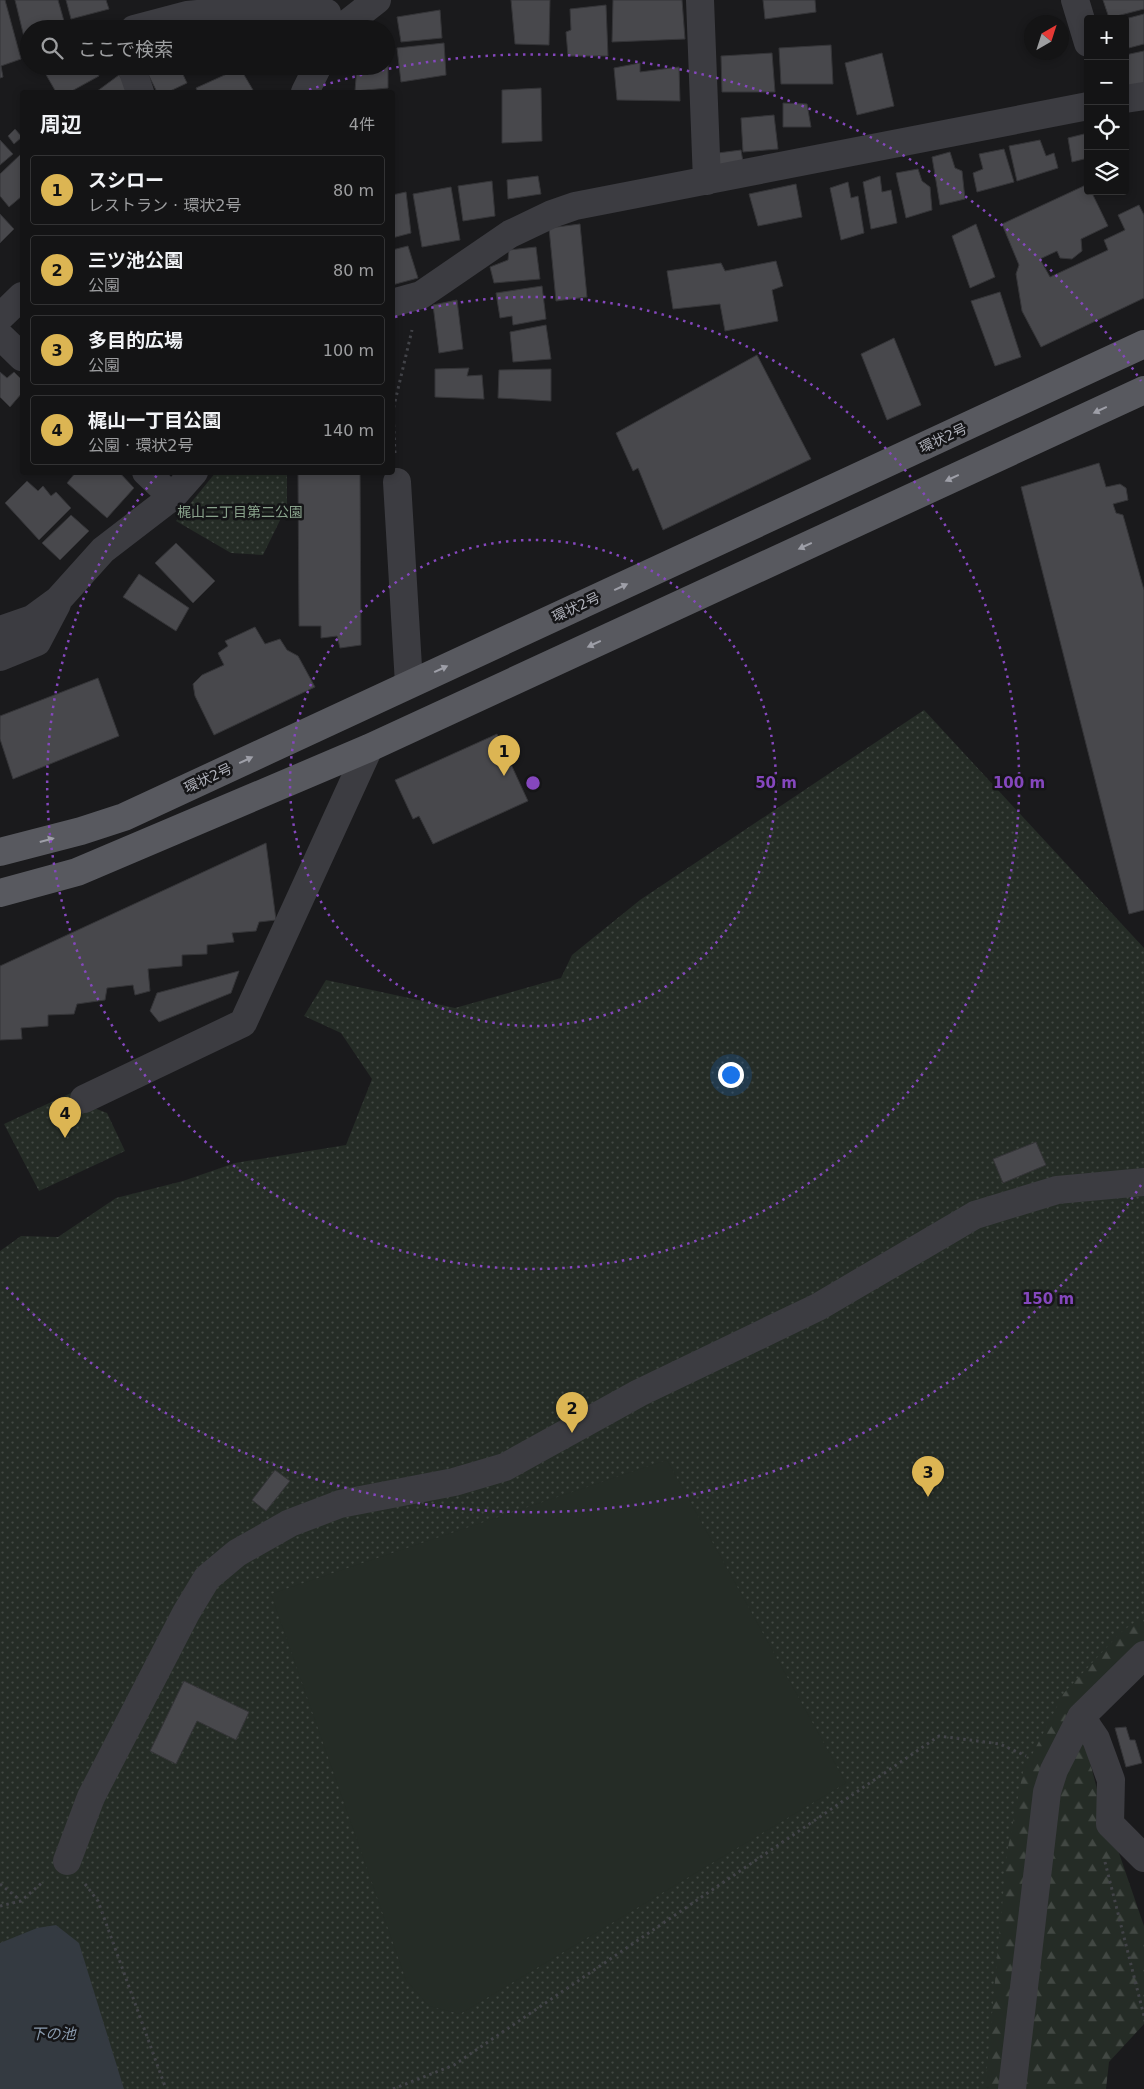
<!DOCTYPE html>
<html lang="ja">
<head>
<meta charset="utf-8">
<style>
  :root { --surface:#141415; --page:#1d1d1e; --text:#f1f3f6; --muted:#9d9ea0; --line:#333334; --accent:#dcb553 }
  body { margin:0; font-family:"DejaVu Sans","Noto Sans JP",sans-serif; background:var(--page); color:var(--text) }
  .controls { position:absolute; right:15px; top:15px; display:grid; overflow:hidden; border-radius:5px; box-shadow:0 2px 8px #0003 }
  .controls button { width:45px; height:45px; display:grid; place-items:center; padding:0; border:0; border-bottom:1px solid var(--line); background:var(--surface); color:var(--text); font:25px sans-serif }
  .compass { position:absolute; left:1024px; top:15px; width:45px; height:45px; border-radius:50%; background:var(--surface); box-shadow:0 2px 8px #0003; rotate:39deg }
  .you { position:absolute; left:730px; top:1074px; width:18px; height:18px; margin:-12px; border:4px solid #fff; border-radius:50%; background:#1a73e8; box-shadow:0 0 0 8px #1a73e833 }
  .badge { display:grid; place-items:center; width:32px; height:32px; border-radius:50%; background:var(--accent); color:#111; font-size:16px; font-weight:700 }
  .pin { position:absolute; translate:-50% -41px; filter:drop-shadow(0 1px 2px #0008) }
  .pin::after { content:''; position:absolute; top:26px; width:18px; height:15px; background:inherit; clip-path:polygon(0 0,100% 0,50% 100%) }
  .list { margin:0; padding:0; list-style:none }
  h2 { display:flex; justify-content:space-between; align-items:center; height:65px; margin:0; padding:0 20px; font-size:21px }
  h2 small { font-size:16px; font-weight:400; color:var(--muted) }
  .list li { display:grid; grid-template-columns:32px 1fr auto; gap:15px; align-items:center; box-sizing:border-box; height:70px; margin:0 10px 10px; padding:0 10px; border:1px solid var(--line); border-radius:5px }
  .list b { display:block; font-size:19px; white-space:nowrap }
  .list p { margin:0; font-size:16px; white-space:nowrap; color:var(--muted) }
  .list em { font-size:16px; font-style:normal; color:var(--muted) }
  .icon { flex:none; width:28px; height:28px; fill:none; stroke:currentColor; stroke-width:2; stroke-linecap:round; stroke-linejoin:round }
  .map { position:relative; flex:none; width:1144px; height:2089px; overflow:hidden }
  .search { position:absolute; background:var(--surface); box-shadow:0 2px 8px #0003; left:20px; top:20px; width:375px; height:55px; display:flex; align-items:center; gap:12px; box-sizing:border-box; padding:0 18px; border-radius:28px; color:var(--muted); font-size:19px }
  .panel { position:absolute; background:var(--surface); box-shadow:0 2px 8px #0003; left:20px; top:90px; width:375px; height:385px; border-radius:5px }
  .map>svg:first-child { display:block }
</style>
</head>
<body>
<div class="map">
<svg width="1144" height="2089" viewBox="0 0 1144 2089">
  <defs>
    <pattern id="forest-firs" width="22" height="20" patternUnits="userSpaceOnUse" patternTransform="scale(1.25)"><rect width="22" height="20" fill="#252c26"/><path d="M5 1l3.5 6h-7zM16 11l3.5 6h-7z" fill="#424843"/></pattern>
    <pattern id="park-dots" width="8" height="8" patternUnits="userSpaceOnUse" patternTransform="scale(1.25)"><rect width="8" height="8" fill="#252c26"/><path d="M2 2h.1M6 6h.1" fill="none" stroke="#424843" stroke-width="1.8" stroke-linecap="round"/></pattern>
  </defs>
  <rect width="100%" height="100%" fill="#1a1a1c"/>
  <!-- forest -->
  <path fill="url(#forest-firs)" d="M 1144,1560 L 1144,1641 L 1076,1708 L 1097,1789 L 1144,1926 L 1144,2024 L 1109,2062 L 1106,2089 L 560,2089 Z"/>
  <!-- park -->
  <path fill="url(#park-dots)" d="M 216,472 L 287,473 L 287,506 L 263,555 L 231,553 L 176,521 Z
    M 924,710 L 1144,948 L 1144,1615 L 1120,1633 L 1064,1693 L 1023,1772 L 1007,1853 L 985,2089 L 0,2089 L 0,1251 L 21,1236 L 58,1237 L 116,1198 L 183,1181 L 235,1163 L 346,1145 L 372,1079 L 341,1033 L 304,1016 L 326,980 L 455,1008 L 561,978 L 572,955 L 640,900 Z
    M 73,1092 L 94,1108 L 107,1113 L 125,1151 L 39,1191 L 4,1124 Z"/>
  <!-- pitch -->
  <path fill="#252c26" d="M 667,1460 L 846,1783 L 460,2014 L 429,2006 L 406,1980 L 271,1594 Z"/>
  <!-- water -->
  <path fill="#343a41" d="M 56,1925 L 79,1943 L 124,2089 L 0,2089 L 0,1943 L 37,1928 Z"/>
  <!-- building -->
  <path fill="#48484c" stroke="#353538" d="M 0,0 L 5,0 L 21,59 L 1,66 L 3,77 L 0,78 Z
    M 15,0 L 58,0 L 66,28 L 29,29 L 29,40 L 25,41 Z
    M 66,0 L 106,0 L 109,9 L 71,19 Z
    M 511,0 L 550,0 L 549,45 L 515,44 Z
    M 613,0 L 682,0 L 685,39 L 612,42 Z
    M 763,0 L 815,0 L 816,12 L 765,19 Z
    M 1103,0 L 1144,0 L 1144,9 L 1109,18 Z
    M 606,5 L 608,56 L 568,56 L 566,32 L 571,30 L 570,9 Z
    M 440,10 L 442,38 L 401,42 L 397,17 Z
    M 1144,14 L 1144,44 L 1125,49 L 1125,19 Z
    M 250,22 L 304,23 L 303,29 L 249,29 Z
    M 444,43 L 446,75 L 401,82 L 397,48 Z
    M 831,45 L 833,84 L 781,84 L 779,48 Z
    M 386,48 L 388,48 L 388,88 L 355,91 L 357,66 L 386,66 Z
    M 1144,51 L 1144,83 L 1125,87 L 1125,55 Z
    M 772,53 L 775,92 L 722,92 L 721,56 Z
    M 882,53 L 894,106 L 857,115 L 845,63 Z
    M 640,63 L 640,72 L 679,67 L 680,101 L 617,100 L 614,68 Z
    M 41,66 L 93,66 L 99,76 L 70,92 L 56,92 Z
    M 144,66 L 179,66 L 187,83 L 168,92 L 157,92 Z
    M 240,68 L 253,90 L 248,92 L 198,92 L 196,88 Z
    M 119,75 L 132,92 L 96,92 Z
    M 541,88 L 542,141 L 502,143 L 502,90 Z
    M 783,103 L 807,104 L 811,127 L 783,127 Z
    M 774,115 L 778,149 L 743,152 L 741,118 Z
    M 15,129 L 22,137 L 14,144 L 8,136 Z
    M 1088,133 L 1088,158 L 1072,162 L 1068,138 Z
    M 0,140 L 13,154 L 0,165 Z
    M 1040,140 L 1046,156 L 1054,153 L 1058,168 L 1017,181 L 1009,146 Z
    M 1004,149 L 1014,182 L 977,192 L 973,173 L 983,169 L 979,154 Z
    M 741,150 L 743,162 L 720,168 L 718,153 Z
    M 950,152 L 955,168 L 962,171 L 965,199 L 940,205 L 932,157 Z
    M 22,153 L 22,196 L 9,207 L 0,196 L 0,174 Z
    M 918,169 L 922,181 L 930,187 L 932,210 L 906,218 L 896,173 Z
    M 538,176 L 541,194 L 508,199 L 507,180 Z
    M 880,176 L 882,192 L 891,190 L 897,223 L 871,229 L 863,182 Z
    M 492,181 L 495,216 L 463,221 L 458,186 Z
    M 848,182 L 851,198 L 858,196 L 864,233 L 841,240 L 830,188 Z
    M 796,184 L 802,217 L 758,226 L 749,194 Z
    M 1088,184 L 1088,191 L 1091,191 L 1108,226 L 1081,239 L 1082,251 L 1072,259 L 1060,258 L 1057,251 L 1040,259 L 1050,277 L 1108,250 L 1104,240 L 1125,230 L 1118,215 L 1139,205 L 1144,215 L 1144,298 L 1041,347 L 1022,311 L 1016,274 L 1019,265 L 1002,224 Z
    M 451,187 L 460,240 L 422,247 L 413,194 Z
    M 406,192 L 411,233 L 392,238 L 392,195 Z
    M 0,214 L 14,229 L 0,243 Z
    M 580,224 L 587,297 L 556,301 L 549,228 Z
    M 976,224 L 995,277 L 970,288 L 952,236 Z
    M 408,246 L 418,278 L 392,285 L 392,250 Z
    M 536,247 L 540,279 L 494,283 L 490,267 L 508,260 L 509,250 Z
    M 776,261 L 783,286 L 772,290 L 778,321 L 725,331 L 720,304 L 673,309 L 667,271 L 721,263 L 725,271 Z
    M 542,286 L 546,319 L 513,325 L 512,316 L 500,318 L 496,293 Z
    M 1000,292 L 1021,357 L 995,366 L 971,301 Z
    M 457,300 L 463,349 L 439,353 L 433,305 Z
    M 546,325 L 551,359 L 513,362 L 510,332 Z
    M 894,338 L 921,405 L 887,420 L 861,354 Z
    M 757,355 L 811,459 L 663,530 L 638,468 L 633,471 L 616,433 Z
    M 469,368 L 467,376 L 482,375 L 484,399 L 435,397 L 435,369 Z
    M 551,369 L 551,401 L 498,398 L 499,370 Z
    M 0,372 L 7,378 L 14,372 L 22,380 L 22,393 L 10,407 L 0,397 Z
    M 1099,463 L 1106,487 L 1120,484 L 1126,488 L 1128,500 L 1113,504 L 1116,513 L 1123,515 L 1144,590 L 1144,910 L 1129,914 L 1021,487 Z
    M 76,472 L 119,472 L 134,488 L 107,518 L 67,483 Z
    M 298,472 L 360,472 L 361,645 L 340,648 L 337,636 L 321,638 L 321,626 L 299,626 Z
    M 27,481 L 38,491 L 43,486 L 51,496 L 56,492 L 71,508 L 39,540 L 5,503 Z
    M 71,515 L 89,531 L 60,560 L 42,543 Z
    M 176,543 L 215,581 L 193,603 L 155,563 Z
    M 139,574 L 189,608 L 176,631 L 123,597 Z
    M 255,627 L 265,644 L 280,639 L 287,650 L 298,656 L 315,687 L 214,735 L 195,696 L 193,684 L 202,675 L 224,665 L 218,653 L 228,646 L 225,641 Z
    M 98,678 L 119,736 L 13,779 L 0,739 L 0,716 Z
    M 497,734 L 528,801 L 433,844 L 419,816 L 413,819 L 395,780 Z
    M 266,843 L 276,920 L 259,922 L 256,931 L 232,933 L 234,942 L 207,945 L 207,954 L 182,955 L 182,966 L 148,969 L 150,991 L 135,995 L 133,985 L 107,988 L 105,1000 L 77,1004 L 74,1014 L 48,1015 L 48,1026 L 21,1028 L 22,1039 L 0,1040 L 0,966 Z
    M 239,971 L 231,993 L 159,1022 L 150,1011 L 157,993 Z
    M 1036,1142 L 1046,1165 L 1003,1183 L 993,1159 Z
    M 275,1470 L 290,1481 L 266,1511 L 252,1500 Z
    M 184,1681 L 249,1712 L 236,1740 L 197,1721 L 176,1764 L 150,1751 Z
    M 1126,1727 L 1130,1740 L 1135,1740 L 1142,1763 L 1126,1767 L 1115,1728 Z"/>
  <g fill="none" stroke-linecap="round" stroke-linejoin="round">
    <!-- path -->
    <path stroke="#424348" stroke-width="3" stroke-dasharray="2.5 4" stroke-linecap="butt" d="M 395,453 L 393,410 L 412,330
      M 1105,1862 L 1144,2016
      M 0,1884 L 20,1900
      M 85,1884 L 98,1901 L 166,2089
      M 0,1906 L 21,1901 L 44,1881
      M 393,2089 L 454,2065 L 939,1736 L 1000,1744 L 1026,1756"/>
    <!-- minor -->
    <path stroke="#3c3c41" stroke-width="28" d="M 700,0 L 707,181
      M 1075,0 L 1088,43
      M 134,29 L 187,15 L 258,8 L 327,13
      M 340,29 L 377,0
      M 131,66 L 140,92
      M 305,92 L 318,66
      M 1125,99 L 1144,96
      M 392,303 L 421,295 L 510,234 L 552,214 L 575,206 L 1088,106
      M 0,317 L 22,296
      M 0,336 L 22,357
      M 146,472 L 172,497
      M 397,482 L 409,684
      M 0,630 L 32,619 L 58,600 L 103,550 L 172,497 L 194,472
      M 0,657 L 37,642 L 57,604
      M 84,1099 L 243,1023 L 369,748
      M 1081,1717 L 1096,1739 L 1111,1780 L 1110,1824 L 1144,1858
      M 67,1861 L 91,1797 L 186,1613 L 207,1578 L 237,1553 L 290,1523 L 340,1504 L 454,1482 L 505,1467 L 639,1393 L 818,1307 L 975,1215 L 1057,1190 L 1144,1182
      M 1012,2089 L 1047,1792 L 1054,1770 L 1081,1717 L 1144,1655"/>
    <!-- major -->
    <path stroke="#58595f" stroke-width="28" d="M 0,852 L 81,831 L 124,817 L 1144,344
      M 0,893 L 77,872 L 369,748 L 1144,390"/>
  </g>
  <!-- one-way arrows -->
  <defs><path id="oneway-solid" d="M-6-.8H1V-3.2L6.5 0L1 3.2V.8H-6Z" transform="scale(1.25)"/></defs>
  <g fill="#9e9fa8">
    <use href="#oneway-solid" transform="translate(1100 410) rotate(155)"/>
    <use href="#oneway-solid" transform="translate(952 478) rotate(155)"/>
    <use href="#oneway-solid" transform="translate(805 546) rotate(155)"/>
    <use href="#oneway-solid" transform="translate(621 587) rotate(-25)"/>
    <use href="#oneway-solid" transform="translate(594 644) rotate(155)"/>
    <use href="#oneway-solid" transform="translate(441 669) rotate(-25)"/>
    <use href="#oneway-solid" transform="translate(246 760) rotate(-25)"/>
    <use href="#oneway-solid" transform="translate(47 840) rotate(-15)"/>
  </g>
  <!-- distance rings -->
  <g fill="none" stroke="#8547be" stroke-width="2.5" stroke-dasharray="2.5 5">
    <circle cx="533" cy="783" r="243"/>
    <path d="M395 317A486 486 0 1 1 158 474"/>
    <path d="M1141 1185A729 729 0 0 1 4 1285M302 92A729 729 0 0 1 1141 381"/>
  </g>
  <g text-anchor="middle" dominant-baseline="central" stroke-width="5" stroke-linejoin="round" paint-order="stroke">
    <!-- street labels -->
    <g font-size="14" fill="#afb1ba" stroke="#151517">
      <text transform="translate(943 438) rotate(-25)">環状2号</text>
      <text transform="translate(576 607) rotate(-25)">環状2号</text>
      <text transform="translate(208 778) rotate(-25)">環状2号</text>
    </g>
    <!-- park labels -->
    <g font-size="14" fill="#88a28b" stroke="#151517">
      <text x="240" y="512">梶山二丁目第二公園</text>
    </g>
    <!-- water labels -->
    <g font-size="15" font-style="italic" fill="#8b9cb0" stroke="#151517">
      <text x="53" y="2034">下の池</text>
    </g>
  </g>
  <circle cx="533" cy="783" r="8" fill="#8547be" stroke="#151517" stroke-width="2.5"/>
  <g font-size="15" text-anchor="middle" font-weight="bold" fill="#8547be" stroke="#151517" stroke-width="5" stroke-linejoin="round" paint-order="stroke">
    <text x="776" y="788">50 m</text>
    <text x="1019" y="788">100 m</text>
    <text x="1048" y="1304">150 m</text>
  </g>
</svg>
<div class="controls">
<button>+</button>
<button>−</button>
<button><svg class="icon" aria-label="locate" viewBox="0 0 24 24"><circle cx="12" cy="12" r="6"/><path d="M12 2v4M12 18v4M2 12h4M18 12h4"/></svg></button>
<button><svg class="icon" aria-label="layers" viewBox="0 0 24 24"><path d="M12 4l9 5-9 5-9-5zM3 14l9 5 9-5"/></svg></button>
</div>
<svg class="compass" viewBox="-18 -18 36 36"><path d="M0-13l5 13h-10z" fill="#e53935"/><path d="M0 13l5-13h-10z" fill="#9d9ea0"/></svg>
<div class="you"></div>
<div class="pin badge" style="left:504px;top:776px">1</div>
<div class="pin badge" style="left:572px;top:1433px">2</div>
<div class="pin badge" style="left:928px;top:1497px">3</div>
<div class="pin badge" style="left:65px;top:1138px">4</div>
<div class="search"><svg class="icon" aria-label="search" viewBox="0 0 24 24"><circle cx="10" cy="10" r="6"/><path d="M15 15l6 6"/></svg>ここで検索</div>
<section class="panel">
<h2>周辺<small>4件</small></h2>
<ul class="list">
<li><span class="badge">1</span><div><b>スシロー</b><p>レストラン · 環状2号</p></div><em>80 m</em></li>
<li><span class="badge">2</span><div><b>三ツ池公園</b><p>公園</p></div><em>80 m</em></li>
<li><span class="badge">3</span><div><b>多目的広場</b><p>公園</p></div><em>100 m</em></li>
<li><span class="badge">4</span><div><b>梶山一丁目公園</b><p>公園 · 環状2号</p></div><em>140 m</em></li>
</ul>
</section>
</div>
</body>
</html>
